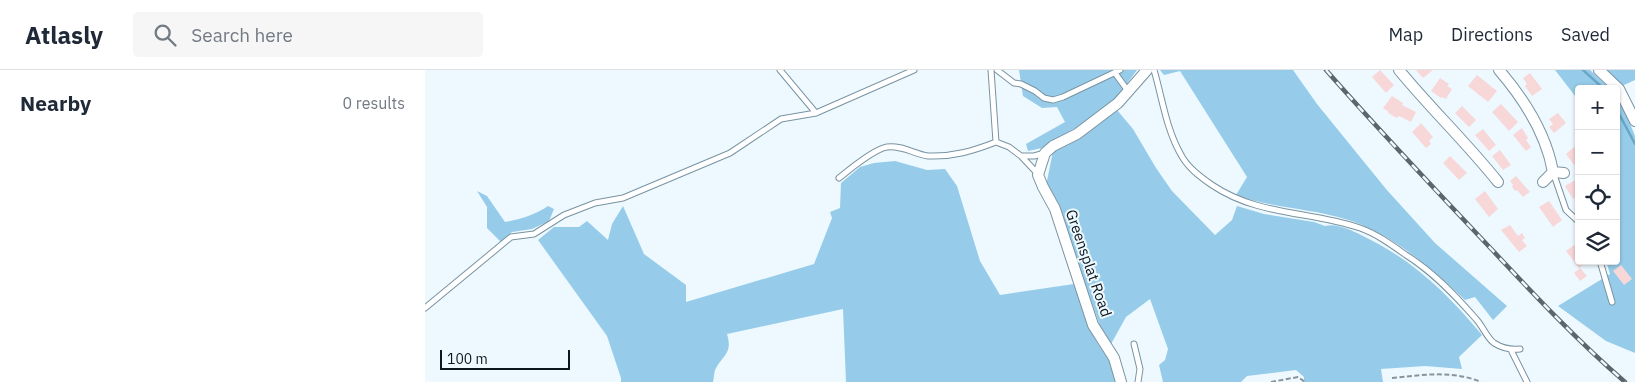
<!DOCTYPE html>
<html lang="en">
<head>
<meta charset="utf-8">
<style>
  :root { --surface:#fff; --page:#f6f6f7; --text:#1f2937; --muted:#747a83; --line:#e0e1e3 }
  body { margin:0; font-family:"IBM Plex Sans",sans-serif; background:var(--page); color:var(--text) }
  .controls { position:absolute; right:15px; top:15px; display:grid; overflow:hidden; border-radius:5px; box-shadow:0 1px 4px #0004 }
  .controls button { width:45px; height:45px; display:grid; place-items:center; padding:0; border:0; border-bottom:1px solid var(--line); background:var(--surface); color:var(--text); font:25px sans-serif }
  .scale { position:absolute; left:15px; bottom:12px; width:130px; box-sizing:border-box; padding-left:5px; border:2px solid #0c161c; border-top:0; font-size:14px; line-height:18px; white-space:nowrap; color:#0c161c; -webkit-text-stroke:4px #edf9ff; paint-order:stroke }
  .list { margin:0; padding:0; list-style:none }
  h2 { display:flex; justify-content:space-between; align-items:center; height:65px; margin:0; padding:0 20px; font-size:21px }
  h2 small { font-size:16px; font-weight:400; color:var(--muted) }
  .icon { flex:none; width:28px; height:28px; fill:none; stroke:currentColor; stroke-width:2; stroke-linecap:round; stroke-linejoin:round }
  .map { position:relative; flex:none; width:1210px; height:312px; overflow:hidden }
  header { display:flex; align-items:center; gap:30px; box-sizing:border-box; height:70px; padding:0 25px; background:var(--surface); border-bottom:1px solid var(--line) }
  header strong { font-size:24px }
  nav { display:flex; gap:28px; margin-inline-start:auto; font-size:18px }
  .search { width:350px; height:45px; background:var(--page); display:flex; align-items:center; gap:12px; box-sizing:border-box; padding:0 18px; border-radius:5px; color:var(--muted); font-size:19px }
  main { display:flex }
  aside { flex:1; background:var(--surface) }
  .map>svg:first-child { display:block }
</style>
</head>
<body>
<header>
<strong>Atlasly</strong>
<div class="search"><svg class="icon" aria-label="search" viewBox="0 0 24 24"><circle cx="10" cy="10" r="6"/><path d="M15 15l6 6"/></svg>Search here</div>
<nav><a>Map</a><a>Directions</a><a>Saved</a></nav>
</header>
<main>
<aside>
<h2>Nearby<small>0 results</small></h2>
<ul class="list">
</ul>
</aside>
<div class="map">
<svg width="1210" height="312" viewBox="0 0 1210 312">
  <rect width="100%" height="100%" fill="#edf9ff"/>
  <!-- green -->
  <path fill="#96ccea" d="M 594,0 L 712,0 L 687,34 L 657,54 L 617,78 L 603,81 L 601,74 L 640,52 L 632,37 L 617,38 L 598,26 Z
    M 735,0 L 868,0 L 892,34 L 961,119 L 1010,173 L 1082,236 L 1068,250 L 1050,227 L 1040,230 C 1009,200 962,160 920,149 C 884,138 846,138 811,125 L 822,107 L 755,1 L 739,5 Z
    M 1130,0 L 1165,0 L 1186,19 L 1154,19 L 1154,31 Z
    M 1182,0 L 1210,0 L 1210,10 L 1197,16 Z
    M 1191,27 L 1200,41 L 1210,66 L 1210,283 L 1181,271 L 1133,236 L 1185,204 L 1181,191 L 1191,191 Z
    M 692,40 L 708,59 L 731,98 L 747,121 L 790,165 L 807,150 L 812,136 L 839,144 L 889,152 L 900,156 C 911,153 926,160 936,165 C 987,189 1021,222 1057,265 L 1034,287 L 1037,299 L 1000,296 L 956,299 L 958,312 L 879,312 L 879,307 L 871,300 L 822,306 L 816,312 L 738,312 L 734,295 L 740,290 L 743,279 L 725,229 L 701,247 L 686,274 L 677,262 L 644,167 L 621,116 L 628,81 L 664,62 Z
    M 470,91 L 502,100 L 520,99 L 532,116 L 555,191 L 575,225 L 649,214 L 671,271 L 685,292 L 691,312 L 421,312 L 418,239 L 302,264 C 308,284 298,284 290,300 C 289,303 289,308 288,312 L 196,312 L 196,308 L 182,266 L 113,170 L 129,157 L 154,157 L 162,151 L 183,170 L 187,154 L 198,136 L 219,184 L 261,215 L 261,232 L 389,194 L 407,148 L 405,142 L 415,138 L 416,113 L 435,97 L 449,93 Z
    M 52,121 L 62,126 L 80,152 C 96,149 110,145 123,136 L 129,139 L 124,151 L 107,159 L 87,162 L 76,172 L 62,158 L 62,137 Z"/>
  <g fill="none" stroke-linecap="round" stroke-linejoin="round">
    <!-- stream -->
    <path stroke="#69a7c7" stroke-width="2.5" d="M 1158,0 L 1179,19
      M 1191,38 L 1210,74"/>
  </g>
  <!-- building -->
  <path fill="#f8d7d9" d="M 955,0 L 969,15 L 961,23 L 947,7 Z
    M 991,0 L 1008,0 L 998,8 Z
    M 1105,3 L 1117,19 L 1107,26 L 1100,16 L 1102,14 L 1098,8 Z
    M 1052,5 L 1072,21 L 1063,32 L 1043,16 Z
    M 1015,8 L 1024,14 L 1022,16 L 1027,19 L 1021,29 L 1017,27 L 1016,28 L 1006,21 Z
    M 967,26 L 978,33 L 977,35 L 991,42 L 986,52 L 974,46 L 972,48 L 963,43 L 964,42 L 958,38 Z
    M 1076,34 L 1093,52 L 1084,61 L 1067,42 Z
    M 1037,36 L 1051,50 L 1044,57 L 1030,43 Z
    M 1133,43 L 1141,53 L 1129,63 L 1124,57 L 1128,54 L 1124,49 Z
    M 996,53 L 1008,67 L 1004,71 L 1006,74 L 1001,78 L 987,62 Z
    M 1097,58 L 1103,68 L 1101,70 L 1106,77 L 1101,81 L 1088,65 Z
    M 1058,59 L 1071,75 L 1064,81 L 1050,65 Z
    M 1149,77 L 1154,82 L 1154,91 L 1149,95 L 1141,84 Z
    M 1075,80 L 1086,95 L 1078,100 L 1067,86 Z
    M 1025,86 L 1042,103 L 1034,110 L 1018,93 Z
    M 1091,106 L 1105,122 L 1098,127 L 1092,120 L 1090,121 L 1087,117 L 1088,115 L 1085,111 Z
    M 1154,108 L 1154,126 L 1148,129 L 1140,116 Z
    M 1060,121 L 1073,139 L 1064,147 L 1050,129 Z
    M 1124,131 L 1137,150 L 1128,157 L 1114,137 Z
    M 1085,155 L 1093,166 L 1097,163 L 1100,168 L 1097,170 L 1102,176 L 1094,182 L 1076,160 Z
    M 1149,175 L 1154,180 L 1154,191 L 1162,191 L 1154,198 L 1141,181 Z
    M 1196,195 L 1207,209 L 1199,215 L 1188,201 Z
    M 1155,198 L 1162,206 L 1155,211 L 1149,203 Z"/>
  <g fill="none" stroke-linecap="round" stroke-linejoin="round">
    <defs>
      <path id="lane" d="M 355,0 L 391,43
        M 566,0 L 571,72
        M 572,0 L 589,13 L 596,14 L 610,21 L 619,28 L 628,30 L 638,27 L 695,0
        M 729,0 C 737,27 741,58 755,83 C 762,97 774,106 787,115 C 833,146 885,141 935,158 C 952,164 967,175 981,185 C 1008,202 1030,225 1051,249 C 1057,255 1062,268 1069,273 C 1077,278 1086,280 1095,279
        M 690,3 L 703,21
        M 596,86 L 613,104
        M 1128,102 L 1141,140 L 1154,152
        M 414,108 C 425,99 449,79 462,77 C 477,75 489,84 503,86 C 528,87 548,81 571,72 L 584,77 L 596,86 L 609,86 L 620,83
        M 1175,191 L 1187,232
        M 0,238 L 86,167 L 109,164 L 139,145 L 170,133 L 198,128 L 305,83 L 356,49 L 391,43 L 489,0
        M 709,274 L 715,299 L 713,312
        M 1086,280 L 1102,312"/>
      <path id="street" d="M 974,0 C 1006,39 1042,73 1073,112
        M 1074,0 C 1099,29 1121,63 1128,102
        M 1174,0 L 1194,19 L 1210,51
        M 1118,112 L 1128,102 L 1139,103
        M 696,312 L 689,288 L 668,255 L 630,139 L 618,117 L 613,105 L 620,83 L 628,76 L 652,64 L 693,33 L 722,0"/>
    </defs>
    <!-- lane casing -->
    <use href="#lane" stroke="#7993a1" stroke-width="7"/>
    <!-- street casing -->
    <use href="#street" stroke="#7993a1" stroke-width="12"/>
    <!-- path -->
    <path stroke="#89949a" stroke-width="2" stroke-dasharray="5 2.5" stroke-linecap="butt" d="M 967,308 C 997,305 1027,300 1056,312
      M 846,312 L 873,307 L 880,312"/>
    <!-- lane -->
    <use href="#lane" stroke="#fff" stroke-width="5"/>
    <!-- street -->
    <use href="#street" stroke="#fff" stroke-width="10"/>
    <defs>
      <path id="rail" d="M 901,0 C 951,57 1003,112 1055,167 C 1102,217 1148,267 1200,312"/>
    </defs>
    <!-- rail casing -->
    <use href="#rail" stroke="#5b666c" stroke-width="4.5"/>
    <!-- rail -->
    <use href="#rail" stroke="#edf9ff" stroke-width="2.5" stroke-dasharray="8" stroke-linecap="butt"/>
  </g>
  <g text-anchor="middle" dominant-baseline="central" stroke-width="4" stroke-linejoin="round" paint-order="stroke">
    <!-- street labels -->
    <g font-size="15" fill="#0c161c" stroke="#edf9ff">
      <text transform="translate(664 193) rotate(71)">Greensplat Road</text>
    </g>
  </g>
</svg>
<div class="controls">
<button>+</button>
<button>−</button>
<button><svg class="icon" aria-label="locate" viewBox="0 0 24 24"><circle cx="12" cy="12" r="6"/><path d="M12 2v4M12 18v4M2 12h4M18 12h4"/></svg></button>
<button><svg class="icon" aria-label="layers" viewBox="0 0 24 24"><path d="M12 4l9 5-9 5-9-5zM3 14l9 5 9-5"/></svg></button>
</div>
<div class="scale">100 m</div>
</div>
</main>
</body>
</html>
